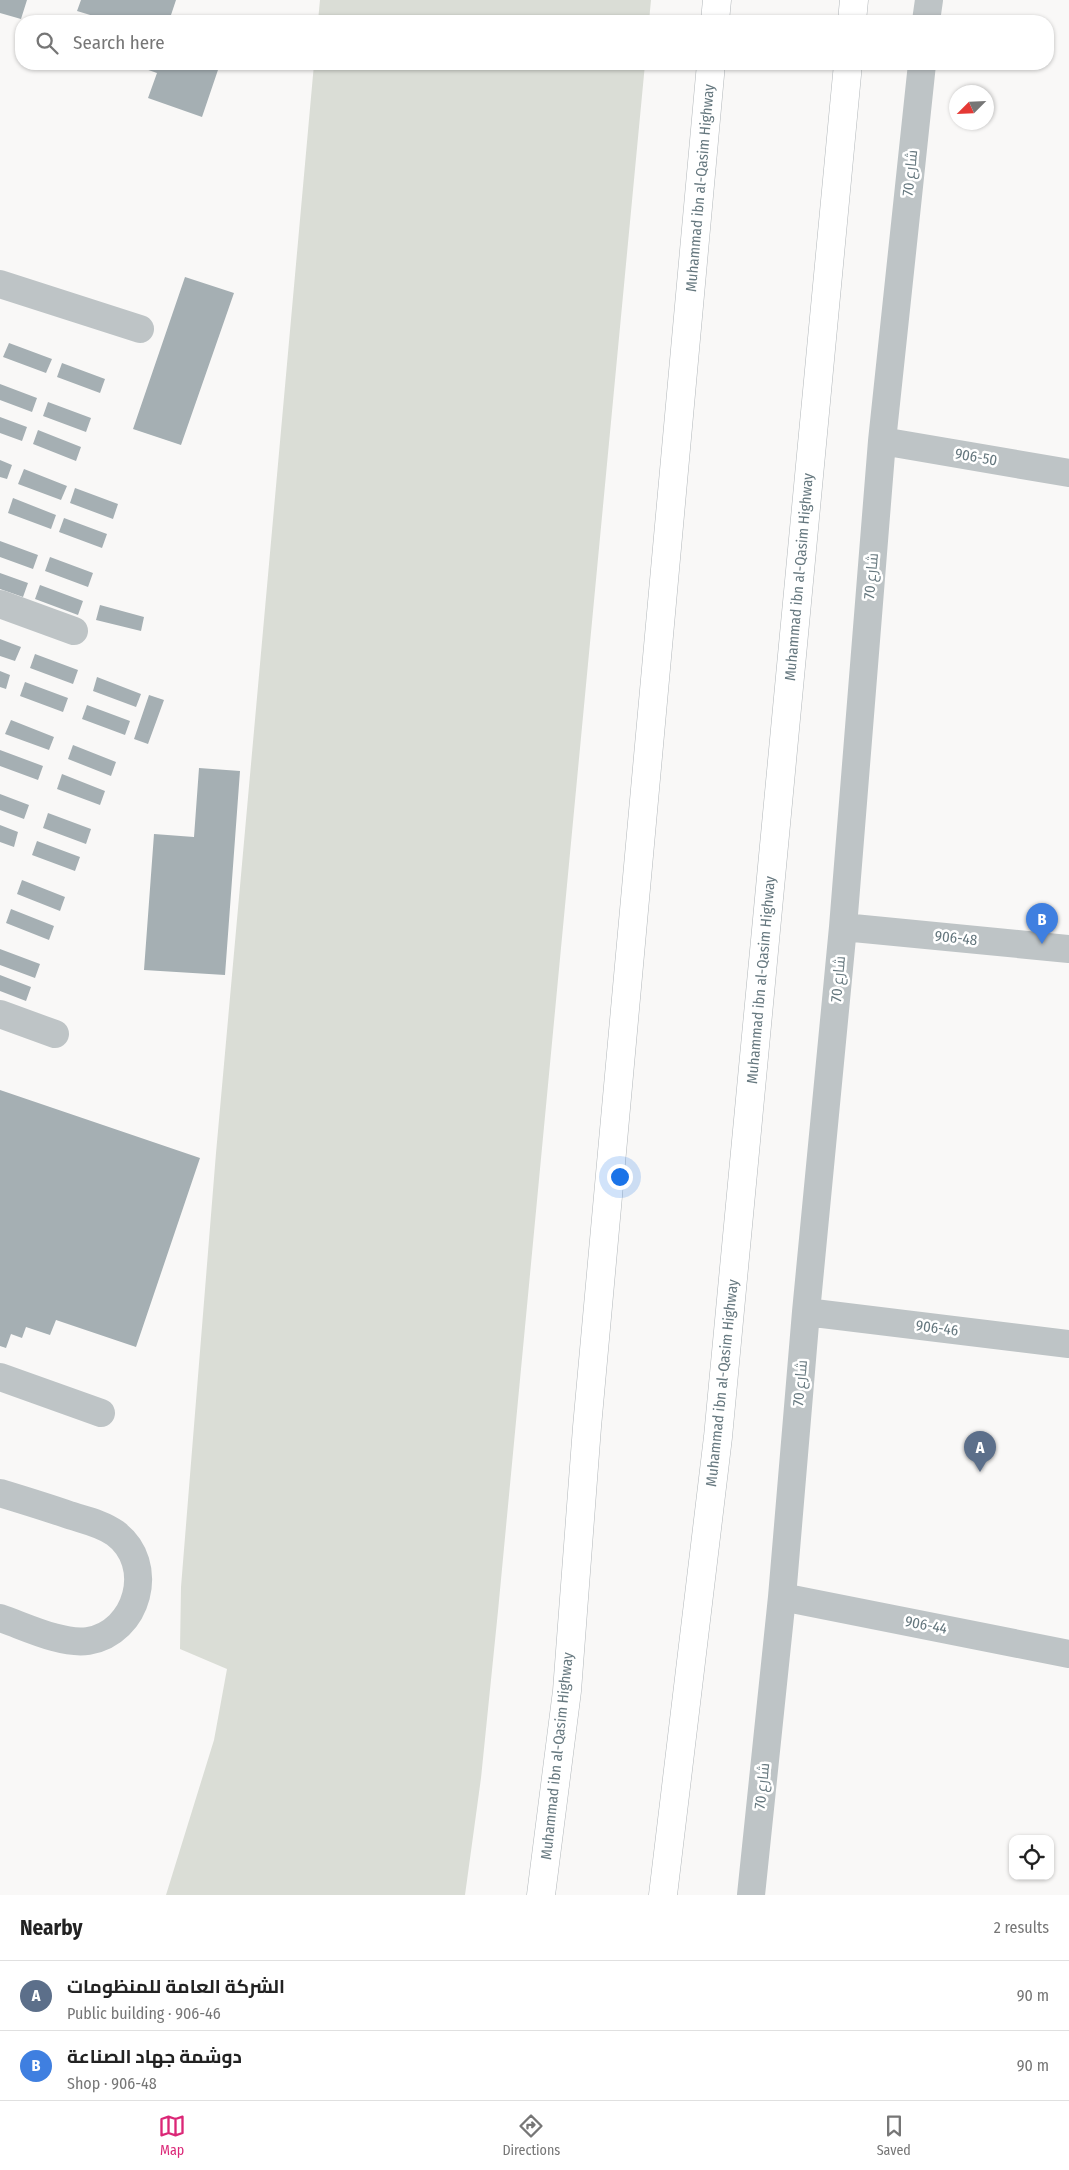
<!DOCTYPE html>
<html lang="en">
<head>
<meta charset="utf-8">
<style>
  :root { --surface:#fff; --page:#f2f2f2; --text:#222; --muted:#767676; --line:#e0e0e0; --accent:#db2777 }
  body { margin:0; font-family:"Fira Sans Condensed",Cairo,sans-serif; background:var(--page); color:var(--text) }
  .controls { position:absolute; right:15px; bottom:15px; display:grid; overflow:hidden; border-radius:10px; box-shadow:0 1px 4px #0004 }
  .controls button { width:45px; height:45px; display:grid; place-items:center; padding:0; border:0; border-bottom:1px solid var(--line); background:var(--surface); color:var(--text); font:25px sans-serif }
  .compass { position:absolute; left:949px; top:85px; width:45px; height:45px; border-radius:50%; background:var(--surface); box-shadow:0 1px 4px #0004; rotate:246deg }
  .you { position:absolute; left:619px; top:1176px; width:18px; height:18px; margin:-12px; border:4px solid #fff; border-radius:50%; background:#1a73e8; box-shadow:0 0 0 8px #1a73e833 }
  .badge { display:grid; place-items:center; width:32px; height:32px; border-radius:50%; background:var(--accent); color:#fff; font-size:16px; font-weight:700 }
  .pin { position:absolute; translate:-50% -41px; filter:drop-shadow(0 1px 2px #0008) }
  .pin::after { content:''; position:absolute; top:26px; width:18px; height:15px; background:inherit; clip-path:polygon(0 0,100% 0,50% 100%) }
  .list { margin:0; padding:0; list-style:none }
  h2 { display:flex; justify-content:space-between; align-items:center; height:65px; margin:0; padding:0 20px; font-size:21px }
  h2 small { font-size:16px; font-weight:400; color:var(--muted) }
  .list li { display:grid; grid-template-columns:32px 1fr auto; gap:15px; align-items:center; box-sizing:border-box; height:70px; padding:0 20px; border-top:1px solid var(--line) }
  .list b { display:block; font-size:19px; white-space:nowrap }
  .list p { margin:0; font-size:16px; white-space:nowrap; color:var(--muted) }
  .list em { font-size:16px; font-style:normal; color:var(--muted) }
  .icon { flex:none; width:28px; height:28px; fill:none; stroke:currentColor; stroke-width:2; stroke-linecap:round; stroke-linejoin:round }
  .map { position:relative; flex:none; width:1069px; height:1895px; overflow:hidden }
  .search { position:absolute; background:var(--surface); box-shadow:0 1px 4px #0004; left:15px; right:15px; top:15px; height:55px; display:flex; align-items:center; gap:12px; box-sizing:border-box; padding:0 18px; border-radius:20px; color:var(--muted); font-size:19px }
  .sheet { height:205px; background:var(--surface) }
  nav { display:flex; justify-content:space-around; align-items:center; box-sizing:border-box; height:70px; border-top:1px solid var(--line); background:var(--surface); font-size:14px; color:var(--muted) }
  nav a { display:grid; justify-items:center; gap:2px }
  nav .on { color:var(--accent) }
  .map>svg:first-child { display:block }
</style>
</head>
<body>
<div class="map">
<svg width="1069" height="1895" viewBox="0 0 1069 1895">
  <rect width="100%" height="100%" fill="#f9f8f7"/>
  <!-- green -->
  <path fill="#daddd6" d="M 320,0 L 651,0 L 649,21 L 318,21 Z
    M 314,64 L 645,64 L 498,1611 L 481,1778 L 465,1895 L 166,1895 L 214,1740 L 227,1669 L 180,1649 L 181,1587 L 216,1153 Z"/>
  <!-- building -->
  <path fill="#a5afb3" d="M 0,0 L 27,0 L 21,19 L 0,13 Z
    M 81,0 L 176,0 L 169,21 L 110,21 L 77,11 Z
    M 131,64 L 220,64 L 202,117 L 148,98 L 157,73 Z
    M 185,277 L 234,293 L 181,445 L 133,429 Z
    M 9,343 L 52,359 L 46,373 L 3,357 Z
    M 62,363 L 105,379 L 100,393 L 57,377 Z
    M 0,384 L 37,398 L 32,412 L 0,400 Z
    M 48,402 L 91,418 L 86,432 L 43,416 Z
    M 0,417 L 27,427 L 22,441 L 0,433 Z
    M 38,430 L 81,447 L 76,461 L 33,444 Z
    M 0,460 L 12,465 L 7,479 L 0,477 Z
    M 24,469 L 67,486 L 61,500 L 18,484 Z
    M 75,488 L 118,504 L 113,519 L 70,503 Z
    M 13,498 L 56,515 L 51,529 L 8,513 Z
    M 64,518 L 107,534 L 102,548 L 59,532 Z
    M 0,541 L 38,555 L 33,569 L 0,557 Z
    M 50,557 L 93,573 L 88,587 L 45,571 Z
    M 0,573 L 28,583 L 23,597 L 0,589 Z
    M 40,585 L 83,601 L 78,615 L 35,599 Z
    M 100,605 L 144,617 L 141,631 L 96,620 Z
    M 0,639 L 21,647 L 15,661 L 0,656 Z
    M 35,654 L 78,670 L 73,684 L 30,668 Z
    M 0,671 L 10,675 L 6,689 L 0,687 Z
    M 97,677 L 141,694 L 136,707 L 93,691 Z
    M 25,682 L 68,698 L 63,712 L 20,696 Z
    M 149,695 L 164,700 L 148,744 L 134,739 Z
    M 87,705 L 130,721 L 125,735 L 82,719 Z
    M 11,720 L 54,737 L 49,750 L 5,734 Z
    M 73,745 L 116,762 L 111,776 L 68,759 Z
    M 0,750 L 43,766 L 38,780 L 0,766 Z
    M 199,768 L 240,771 L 225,975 L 144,970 L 154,834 L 194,837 Z
    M 62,774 L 105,791 L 100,805 L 57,789 Z
    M 0,794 L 29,805 L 24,819 L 0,810 Z
    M 48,813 L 91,829 L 86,844 L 43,828 Z
    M 0,825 L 18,832 L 14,847 L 0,842 Z
    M 37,841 L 80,857 L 75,871 L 32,855 Z
    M 22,880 L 65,897 L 60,911 L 17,894 Z
    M 11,909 L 54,926 L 49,940 L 6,923 Z
    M 0,949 L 40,964 L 35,978 L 0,965 Z
    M 0,975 L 31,987 L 26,1001 L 0,991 Z
    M 0,1090 L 200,1158 L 136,1347 L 56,1320 L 50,1335 L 26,1327 L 22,1338 L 11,1334 L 6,1348 L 0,1346 Z"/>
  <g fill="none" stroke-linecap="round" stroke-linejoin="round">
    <defs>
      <path id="highway" d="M 715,21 L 717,0
        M 852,21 L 854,0
        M 541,1895 L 567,1691 L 587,1427 L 711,64
        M 663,1895 L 718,1437 L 848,64"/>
    </defs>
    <!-- highway casing -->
    <use href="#highway" stroke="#b2b7ba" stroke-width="29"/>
    <!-- minor -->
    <path stroke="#bec4c6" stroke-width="28" d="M 926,21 L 929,0
      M 0,284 L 140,329
      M 882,441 L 1069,473
      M 0,604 L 74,631
      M 843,927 L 1069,949
      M 0,1014 L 55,1034
      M 806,1312 L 1069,1344
      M 0,1377 L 101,1413
      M 0,1493 C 23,1500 46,1507 69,1515 C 84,1520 101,1523 115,1533 C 157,1564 138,1633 88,1641 C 62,1645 24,1626 0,1618
      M 782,1597 L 1069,1654
      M 751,1895 L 782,1597 L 806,1312 L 843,927 L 882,441 L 922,64"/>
    <!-- highway -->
    <use href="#highway" stroke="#fff" stroke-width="28"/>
  </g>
  <g text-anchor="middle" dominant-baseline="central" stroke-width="5" stroke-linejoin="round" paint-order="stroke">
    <!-- street labels -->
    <g font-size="15" fill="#66787f" stroke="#fff">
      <text transform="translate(910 173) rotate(-84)">شارع 70</text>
      <text transform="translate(700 188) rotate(-85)">Muhammad ibn al-Qasim Highway</text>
      <text transform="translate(976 457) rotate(10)">906-50</text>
      <text transform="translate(871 576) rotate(-85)">شارع 70</text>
      <text transform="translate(799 577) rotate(-85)">Muhammad ibn al-Qasim Highway</text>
      <text transform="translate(956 938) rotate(6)">906-48</text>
      <text transform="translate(838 979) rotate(-85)">شارع 70</text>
      <text transform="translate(761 980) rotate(-85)">Muhammad ibn al-Qasim Highway</text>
      <text transform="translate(937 1328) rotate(7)">906-46</text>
      <text transform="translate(722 1383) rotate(-84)">Muhammad ibn al-Qasim Highway</text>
      <text transform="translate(800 1383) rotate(-85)">شارع 70</text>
      <text transform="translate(926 1625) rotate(11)">906-44</text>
      <text transform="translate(557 1756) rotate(-84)">Muhammad ibn al-Qasim Highway</text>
      <text transform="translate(762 1786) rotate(-84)">شارع 70</text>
    </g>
  </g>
</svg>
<div class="controls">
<button><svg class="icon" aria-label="locate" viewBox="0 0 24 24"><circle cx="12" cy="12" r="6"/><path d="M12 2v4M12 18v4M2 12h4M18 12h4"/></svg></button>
</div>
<svg class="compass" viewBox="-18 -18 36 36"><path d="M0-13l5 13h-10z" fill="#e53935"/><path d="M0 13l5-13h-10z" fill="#767676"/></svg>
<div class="you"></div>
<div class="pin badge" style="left:980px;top:1472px;background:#5c6f8a">A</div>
<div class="pin badge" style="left:1042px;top:944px;background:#3f7fe0">B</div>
<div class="search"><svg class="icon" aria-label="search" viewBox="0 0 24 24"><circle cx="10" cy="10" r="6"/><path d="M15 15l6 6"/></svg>Search here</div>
</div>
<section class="sheet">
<h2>Nearby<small>2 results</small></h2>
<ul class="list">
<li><span class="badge" style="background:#5c6f8a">A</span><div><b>الشركة العامة للمنظومات</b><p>Public building · 906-46</p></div><em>90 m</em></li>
<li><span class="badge" style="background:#3f7fe0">B</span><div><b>دوشمة جهاد الصناعة</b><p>Shop · 906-48</p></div><em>90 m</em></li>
</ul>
</section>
<nav>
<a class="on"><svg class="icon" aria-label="map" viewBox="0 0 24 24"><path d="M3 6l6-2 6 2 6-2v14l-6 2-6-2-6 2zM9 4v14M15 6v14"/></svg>Map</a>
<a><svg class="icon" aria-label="directions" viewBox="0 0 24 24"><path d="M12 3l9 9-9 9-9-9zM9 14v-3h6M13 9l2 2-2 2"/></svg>Directions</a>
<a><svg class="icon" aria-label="saved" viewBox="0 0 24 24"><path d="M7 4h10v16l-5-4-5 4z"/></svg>Saved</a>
</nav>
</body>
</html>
